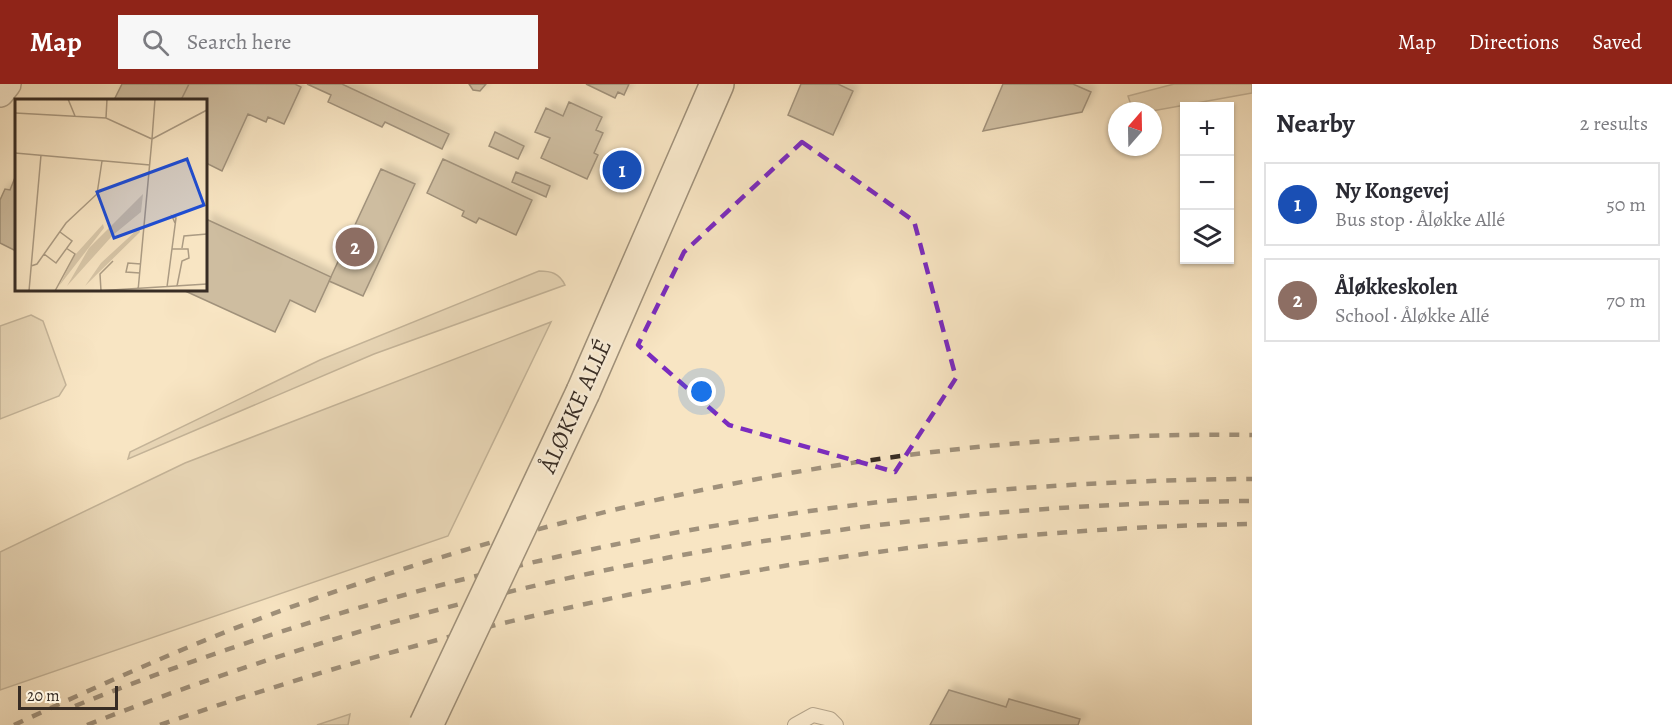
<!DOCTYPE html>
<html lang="en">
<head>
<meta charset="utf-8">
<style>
  :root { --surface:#fff; --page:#f7f7f7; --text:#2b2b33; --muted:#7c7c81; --line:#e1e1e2; --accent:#8f2418 }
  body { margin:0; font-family:Alegreya,serif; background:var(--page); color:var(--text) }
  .controls { position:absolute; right:18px; top:18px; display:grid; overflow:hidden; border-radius:0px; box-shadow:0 2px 4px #0004 }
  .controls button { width:54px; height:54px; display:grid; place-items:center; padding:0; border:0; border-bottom:2px solid var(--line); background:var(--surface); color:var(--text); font:30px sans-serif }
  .compass { position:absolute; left:1108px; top:18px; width:54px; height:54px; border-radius:50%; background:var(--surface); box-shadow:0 2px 4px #0004; rotate:20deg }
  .scale { position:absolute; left:18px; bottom:15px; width:100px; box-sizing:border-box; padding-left:6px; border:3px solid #372c24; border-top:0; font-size:16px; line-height:21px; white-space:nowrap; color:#372c24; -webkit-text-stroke:4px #faeed8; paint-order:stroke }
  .you { position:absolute; left:702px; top:308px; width:21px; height:21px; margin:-15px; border:4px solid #fff; border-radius:50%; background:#1a73e8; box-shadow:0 0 0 9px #1a73e833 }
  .badge { display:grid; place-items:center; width:39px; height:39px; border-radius:50%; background:var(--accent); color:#fff; font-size:20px; font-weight:700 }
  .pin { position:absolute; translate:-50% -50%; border:3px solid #fff; box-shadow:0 2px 6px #0006 }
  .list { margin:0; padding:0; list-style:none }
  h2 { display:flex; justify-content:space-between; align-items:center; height:78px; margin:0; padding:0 24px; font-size:26px }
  h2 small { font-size:20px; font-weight:400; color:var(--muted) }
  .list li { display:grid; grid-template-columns:39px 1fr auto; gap:18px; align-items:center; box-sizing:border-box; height:84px; margin:0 12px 12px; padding:0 12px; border:2px solid var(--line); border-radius:0px }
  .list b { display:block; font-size:22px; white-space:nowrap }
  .list p { margin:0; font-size:20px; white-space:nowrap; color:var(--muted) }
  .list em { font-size:20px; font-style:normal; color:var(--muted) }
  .icon { flex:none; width:33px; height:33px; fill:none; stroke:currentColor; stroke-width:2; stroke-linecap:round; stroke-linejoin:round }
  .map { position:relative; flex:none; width:1252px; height:641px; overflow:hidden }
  header { display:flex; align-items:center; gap:36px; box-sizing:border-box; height:84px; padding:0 30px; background:var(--accent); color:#fff }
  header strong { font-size:28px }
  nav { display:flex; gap:33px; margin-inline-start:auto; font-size:21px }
  .search { width:420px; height:54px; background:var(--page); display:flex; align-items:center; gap:15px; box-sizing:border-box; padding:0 21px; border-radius:0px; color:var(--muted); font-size:22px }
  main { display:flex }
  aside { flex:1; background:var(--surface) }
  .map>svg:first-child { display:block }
</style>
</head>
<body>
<header>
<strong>Map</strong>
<div class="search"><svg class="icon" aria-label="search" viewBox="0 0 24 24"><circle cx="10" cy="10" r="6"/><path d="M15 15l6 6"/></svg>Search here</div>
<nav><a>Map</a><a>Directions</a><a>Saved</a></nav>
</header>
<main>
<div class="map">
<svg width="1252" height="641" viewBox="0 0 1252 641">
  <defs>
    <filter id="shadow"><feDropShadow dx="5.5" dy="-5.5" stdDeviation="3" flood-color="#0004"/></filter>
  </defs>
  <rect width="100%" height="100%" fill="#f8e5c3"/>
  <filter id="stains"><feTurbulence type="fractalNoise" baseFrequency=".00333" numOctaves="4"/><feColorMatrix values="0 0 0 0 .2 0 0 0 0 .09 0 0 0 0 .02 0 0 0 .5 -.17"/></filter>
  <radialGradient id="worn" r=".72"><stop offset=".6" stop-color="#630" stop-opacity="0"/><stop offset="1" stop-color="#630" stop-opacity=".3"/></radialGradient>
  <!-- green -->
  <path fill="#d7c6a8" stroke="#877966" stroke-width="1.5" d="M 1174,0 L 1252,0 L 1252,9 L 1152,27 L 1133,27 L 1128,12 Z
    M 539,187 C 551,187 559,189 565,201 L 374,270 L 128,375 L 130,368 L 320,276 Z
    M 31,231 L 43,237 L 66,301 L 59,312 L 0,335 L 0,242 Z
    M 551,238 L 448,452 L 0,606 L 0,468 L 185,379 Z
    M 350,630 L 348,641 L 317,641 Z"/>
  <!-- building -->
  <path fill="#9b8c77" stroke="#372c24" stroke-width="1.5" filter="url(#shadow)" d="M 122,0 L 189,0 L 181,16 L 114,16 Z
    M 189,0 L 295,0 L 301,3 L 284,40 L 268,33 L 266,38 L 248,30 L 222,87 L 206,79 L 206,16 L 181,16 Z
    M 307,0 L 342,0 L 449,50 L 442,65 L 385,38 L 382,43 L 328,18 L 331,11 Z
    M 469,0 L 486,0 L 480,7 L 473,6 Z
    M 586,0 L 629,0 L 624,11 L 618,8 L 615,14 Z
    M 801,0 L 838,0 L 853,7 L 833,51 L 788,31 Z
    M 1003,0 L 1073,0 L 1091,8 L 1082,28 L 983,47 Z
    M 569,18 L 602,33 L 596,46 L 603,49 L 594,69 L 598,71 L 587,95 L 541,74 L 550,54 L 535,48 L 546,24 L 563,32 Z
    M 495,48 L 524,62 L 518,75 L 489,62 Z
    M 443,75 L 532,116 L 516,151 L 479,134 L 476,139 L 462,132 L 464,127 L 427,109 Z
    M 381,85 L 415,100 L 363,212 L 329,197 Z
    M 516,88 L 550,102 L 546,113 L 512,98 Z
    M 16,91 L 16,167 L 0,159 L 0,116 L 5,105 L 10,106 Z
    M 206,135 L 331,193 L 315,228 L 290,216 L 275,248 L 183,206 L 206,206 Z
    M 949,606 L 1006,623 L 1009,615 L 1080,635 L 1078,641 L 930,641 Z"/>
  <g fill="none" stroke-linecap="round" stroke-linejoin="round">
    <defs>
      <path id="service" d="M 795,641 L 813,631 L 830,635 L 836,641"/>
      <path id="minor" d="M 0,9 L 7,0"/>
      <path id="secondary" d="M 583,308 L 717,0"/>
    </defs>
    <!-- service casing -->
    <use href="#service" stroke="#675a4c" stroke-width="16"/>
    <!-- minor casing -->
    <use href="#minor" stroke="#675a4c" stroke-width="30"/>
    <!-- secondary casing -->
    <use href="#secondary" stroke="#372c24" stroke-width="36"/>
    <!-- service -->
    <use href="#service" stroke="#faeed8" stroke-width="14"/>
    <!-- minor -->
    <use href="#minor" stroke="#faeed8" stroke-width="27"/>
    <!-- secondary -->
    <use href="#secondary" stroke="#faeed8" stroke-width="33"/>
    <!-- rail -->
    <path stroke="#372c24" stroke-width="4.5" stroke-dasharray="10 10" stroke-linecap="butt" d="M 75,622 C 448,472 851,397 1252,395
      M 14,641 C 111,596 210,551 311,516 C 612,410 932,346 1252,351
      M 87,641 C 458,495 853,420 1252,417
      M 160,641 C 507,520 883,445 1252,440"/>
    <defs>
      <path id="secondary-bridge" d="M 426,641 L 583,308"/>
    </defs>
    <!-- secondary-bridge casing -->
    <use href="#secondary-bridge" stroke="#372c24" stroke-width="36" stroke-linecap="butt"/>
    <!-- secondary-bridge -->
    <use href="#secondary-bridge" stroke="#faeed8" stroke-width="33"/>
  </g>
  <!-- marked area -->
  <path d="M0 0H1252V641H0ZM 802,58 L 914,137 L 956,294 L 895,388 L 729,341 L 638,261 L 684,168 Z" fill="#f8e5c3" fill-opacity=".55" fill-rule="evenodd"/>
  <path fill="none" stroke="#7b2cbf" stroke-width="4.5" stroke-dasharray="12 8" stroke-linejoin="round" d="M 802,58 L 914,137 L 956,294 L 895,388 L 729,341 L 638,261 L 684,168 Z"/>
  <g text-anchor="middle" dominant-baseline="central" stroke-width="5" stroke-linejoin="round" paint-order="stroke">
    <!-- street labels -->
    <g font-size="24" fill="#372c24" stroke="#faeed8">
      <text transform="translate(575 322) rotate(-66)">ÅLØKKE ALLÉ</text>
    </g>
  </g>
  <!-- overview -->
  <g transform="translate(15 15)">
    <rect width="192" height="192" fill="#f8e5c3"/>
    <path d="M 128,95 L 126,113 L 98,136 L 52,187 L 74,149 ZM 88,125 L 89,129 L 44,187 L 60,156 ZM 124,129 L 125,133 L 70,187 L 86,164 Z" fill="#d7c6a8"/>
    <path fill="none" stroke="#ab9b83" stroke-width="1.5" d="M 53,0 L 60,17M 0,14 L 91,19 L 137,40 L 140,0M 91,19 L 92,0M 0,54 L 135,66M 167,149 L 169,137 L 192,135M 157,150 L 173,150 L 174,159 L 167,162 L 162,187M 29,155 L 41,164 L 57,142 L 45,133M 16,167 L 22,165 L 51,124 L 82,95 L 87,62M 125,174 L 111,173 L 113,164 L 126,165M 152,188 L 161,119 L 157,117 L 160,124M 14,192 L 26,56M 40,192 L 60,155 L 51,149M 81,192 L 192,185M 86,192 L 85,175 L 98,162M 123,192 L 137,40 L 192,11"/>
    <path fill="#1d4ed8" fill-opacity="0.15" stroke="#1d4ed8" stroke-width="3" d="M 172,60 L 189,106 L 99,139 L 82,93 Z"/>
    <rect width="192" height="192" fill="none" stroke="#372c24" stroke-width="3"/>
  </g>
  <rect width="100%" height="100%" filter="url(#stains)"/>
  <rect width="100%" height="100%" fill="url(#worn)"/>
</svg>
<div class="controls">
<button>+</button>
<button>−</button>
<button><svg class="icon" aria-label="layers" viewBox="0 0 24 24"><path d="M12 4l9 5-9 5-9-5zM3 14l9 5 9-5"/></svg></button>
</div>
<svg class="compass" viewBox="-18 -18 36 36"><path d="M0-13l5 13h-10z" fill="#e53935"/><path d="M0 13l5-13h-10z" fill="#7c7c81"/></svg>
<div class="scale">20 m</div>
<div class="you"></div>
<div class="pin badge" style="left:622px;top:86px;background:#1a4fb4">1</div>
<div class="pin badge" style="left:355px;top:163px;background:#8d6e63">2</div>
</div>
<aside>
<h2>Nearby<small>2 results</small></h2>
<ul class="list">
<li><span class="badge" style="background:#1a4fb4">1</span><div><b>Ny Kongevej</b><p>Bus stop · Åløkke Allé</p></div><em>50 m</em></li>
<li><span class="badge" style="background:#8d6e63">2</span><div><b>Åløkkeskolen</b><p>School · Åløkke Allé</p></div><em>70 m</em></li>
</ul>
</aside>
</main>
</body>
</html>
